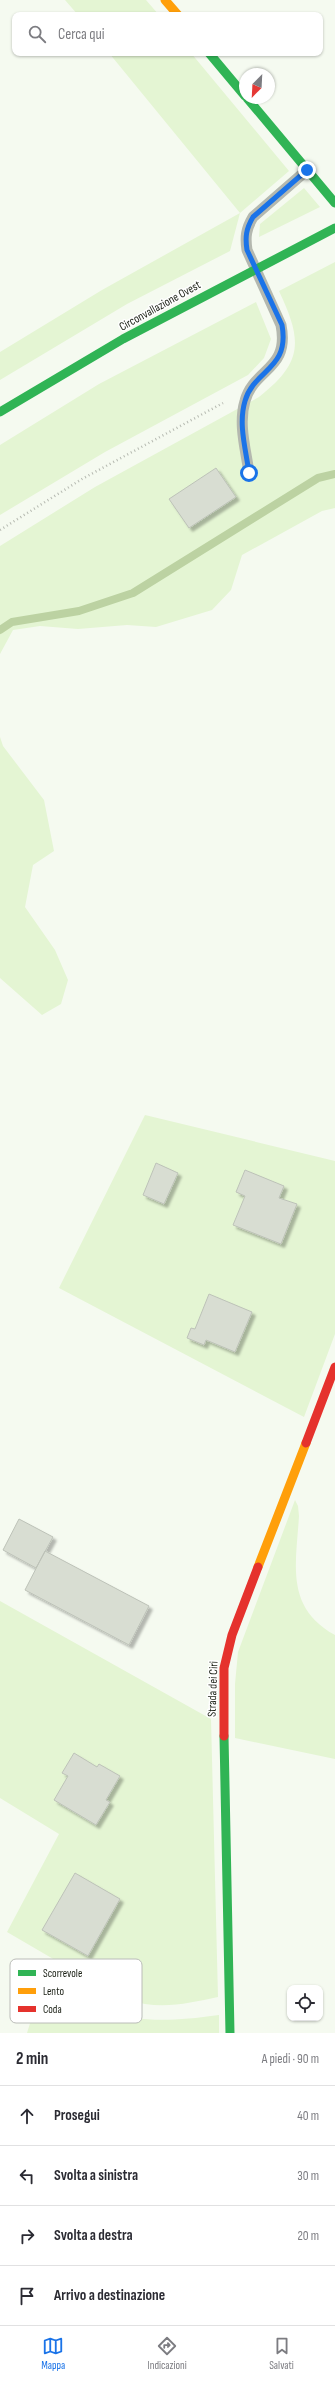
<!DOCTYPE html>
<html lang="it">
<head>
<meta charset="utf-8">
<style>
  :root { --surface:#fff; --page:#f7f7f7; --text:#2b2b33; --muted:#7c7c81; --line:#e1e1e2; --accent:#1a73e8 }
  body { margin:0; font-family:"Sofia Sans Condensed",sans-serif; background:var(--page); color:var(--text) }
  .controls { position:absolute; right:12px; bottom:12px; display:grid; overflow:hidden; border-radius:8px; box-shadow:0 1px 3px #0004 }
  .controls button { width:36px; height:36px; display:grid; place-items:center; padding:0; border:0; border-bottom:1px solid var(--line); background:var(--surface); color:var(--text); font:20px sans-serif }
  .compass { position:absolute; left:239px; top:68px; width:36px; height:36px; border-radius:50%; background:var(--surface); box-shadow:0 1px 3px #0004; rotate:204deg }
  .stop { position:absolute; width:12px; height:12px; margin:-9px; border:3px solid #1a73e8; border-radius:50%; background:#fff }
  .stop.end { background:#1a73e8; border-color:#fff; box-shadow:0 1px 4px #0008 }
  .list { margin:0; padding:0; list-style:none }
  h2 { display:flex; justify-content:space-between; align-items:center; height:52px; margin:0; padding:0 16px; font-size:17px }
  h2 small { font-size:13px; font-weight:400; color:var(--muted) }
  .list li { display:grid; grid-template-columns:26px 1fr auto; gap:12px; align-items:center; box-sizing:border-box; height:60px; padding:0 16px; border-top:1px solid var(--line) }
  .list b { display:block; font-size:15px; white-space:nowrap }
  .list em { font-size:13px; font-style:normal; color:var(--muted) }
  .icon { flex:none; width:22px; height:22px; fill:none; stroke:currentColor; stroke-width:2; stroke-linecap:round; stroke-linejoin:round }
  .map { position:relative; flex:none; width:335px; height:2033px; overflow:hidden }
  .search { position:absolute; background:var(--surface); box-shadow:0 1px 3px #0004; left:12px; right:12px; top:12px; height:44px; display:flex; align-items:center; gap:10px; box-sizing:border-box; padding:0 14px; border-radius:8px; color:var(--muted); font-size:15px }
  .sheet { height:292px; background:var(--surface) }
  nav { display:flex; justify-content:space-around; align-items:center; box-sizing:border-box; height:56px; border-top:1px solid var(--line); background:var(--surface); font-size:11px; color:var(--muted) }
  nav a { display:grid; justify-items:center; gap:2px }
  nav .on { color:var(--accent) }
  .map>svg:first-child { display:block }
</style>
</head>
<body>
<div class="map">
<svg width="335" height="2033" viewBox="0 0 335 2033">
  <defs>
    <filter id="shadow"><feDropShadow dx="3.5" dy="3.5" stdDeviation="1" flood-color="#0004"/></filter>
  </defs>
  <rect width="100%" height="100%" fill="#f5faf0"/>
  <!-- green -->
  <path fill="#e4f5d3" d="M 65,0 L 146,0 L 159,15 L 78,15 Z
    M 109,53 L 191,53 L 289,171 L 240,213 L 230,251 L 127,304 L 0,380 L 0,352 L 102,290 L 240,213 Z
    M 304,188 L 320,207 L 259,237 L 260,224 Z
    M 335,262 L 335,508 L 322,511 L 242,555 L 231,590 L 212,610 L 156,627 L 127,625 L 78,629 L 40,626 L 13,630 L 0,654 L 0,546 L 95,487 L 259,397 C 304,362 302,340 279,291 Z
    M 256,302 L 271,339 L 264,358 L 248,375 L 105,452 L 0,515 L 0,445 L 99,384 Z
    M 0,737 L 3,746 L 44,800 L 54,851 L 33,865 L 25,907 L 55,950 L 68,980 L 61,1004 L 42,1015 L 0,978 Z
    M 145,1115 L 335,1161 L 335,1334 L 304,1417 L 59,1288 Z
    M 295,1500 L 298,1506 L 299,1516 C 296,1565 285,1607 335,1635 L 335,1759 L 235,1738 L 235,1684 L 238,1652 Z
    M 0,1601 L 211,1719 L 218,1997 C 194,2002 170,2008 145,2004 C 121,2000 99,1986 79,1974 C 55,1960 31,1946 7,1932 L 59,1834 L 0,1798 Z
    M 42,1985 C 111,2019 142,2026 219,2015 L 219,2033 L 27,2033 Z"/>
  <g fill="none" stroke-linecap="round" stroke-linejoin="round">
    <!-- stream -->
    <path stroke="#bcd2a2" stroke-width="8" d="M 0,630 L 12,622 L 79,611 L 133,593 L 318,478 L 335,474"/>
  </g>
  <!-- building -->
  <path fill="#d8ddd2" stroke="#bdc2b8" filter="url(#shadow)" d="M 216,468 L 236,497 L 189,528 L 169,499 Z
    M 156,1163 L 178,1173 L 164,1204 L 143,1195 Z
    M 245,1170 L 284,1186 L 279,1198 L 297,1204 L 281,1244 L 233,1225 L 245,1196 L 236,1192 Z
    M 209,1294 L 252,1312 L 235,1352 L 206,1340 L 204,1345 L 187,1338 L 191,1328 L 195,1329 Z
    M 19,1519 L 53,1537 L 36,1568 L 3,1550 Z
    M 45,1551 L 149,1606 L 129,1645 L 25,1590 Z
    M 74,1753 L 97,1767 L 99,1764 L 120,1776 L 106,1800 L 110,1802 L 96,1825 L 54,1800 L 68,1776 L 62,1773 Z
    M 75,1873 L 120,1899 L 88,1956 L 42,1930 Z"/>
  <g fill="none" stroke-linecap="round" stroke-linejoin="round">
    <!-- path -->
    <path stroke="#b6bab1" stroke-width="2.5" stroke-dasharray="1 3" stroke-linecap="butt" d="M 0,530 L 82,479 L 223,403"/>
    <!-- lane -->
    <path stroke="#b4b8af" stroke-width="11" d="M 249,473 C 246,450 238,424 245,401 C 254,368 290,370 281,325 L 247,250 C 245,237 246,229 253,217 L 307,170"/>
    <!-- fast -->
    <path stroke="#30b455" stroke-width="9" d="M 209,53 L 245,96
      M 247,98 L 335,203
      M 0,412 L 123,339 L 335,228
      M 224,1736 L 230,2033"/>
    <!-- slow -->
    <path stroke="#ff9f0a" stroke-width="9" d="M 165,0 L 178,15
      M 258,1567 L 306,1443"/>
    <!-- jam -->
    <path stroke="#e5322d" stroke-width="9" d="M 306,1443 L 335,1367
      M 224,1736 L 224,1668 L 232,1635 L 258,1567"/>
  </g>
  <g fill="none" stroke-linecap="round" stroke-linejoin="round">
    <!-- route -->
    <path stroke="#1a73e8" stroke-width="5" d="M 249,473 C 246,450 238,424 245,401 C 254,369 290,370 282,325 L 247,250 C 245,237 246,229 253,217 L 307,170"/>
  </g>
  <g text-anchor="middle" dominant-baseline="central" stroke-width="3" stroke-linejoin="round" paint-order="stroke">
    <!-- street labels -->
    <g font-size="12" fill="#1a1f14" stroke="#fff">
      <text transform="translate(160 306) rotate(-29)">Circonvallazione Ovest</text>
      <text transform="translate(213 1689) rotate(-88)">Strada dei Ciri</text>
    </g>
  </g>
  <!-- legend -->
  <rect x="10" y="1959" width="132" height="64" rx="6" fill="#fff" stroke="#babcb8" stroke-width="1"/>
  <rect x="18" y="1970" width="18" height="6" fill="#30b455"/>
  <rect x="18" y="1988" width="18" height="6" fill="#ff9f0a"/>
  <rect x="18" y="2006" width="18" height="6" fill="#e5322d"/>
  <g font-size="11" fill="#1a1f14">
    <text x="43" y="1977">Scorrevole</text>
    <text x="43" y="1995">Lento</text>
    <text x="43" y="2013">Coda</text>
  </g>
</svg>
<div class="controls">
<button><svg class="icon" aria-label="locate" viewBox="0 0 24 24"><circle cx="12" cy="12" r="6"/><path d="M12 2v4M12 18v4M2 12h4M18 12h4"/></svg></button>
</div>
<svg class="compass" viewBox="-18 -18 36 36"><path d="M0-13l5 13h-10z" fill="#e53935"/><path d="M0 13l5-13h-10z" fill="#7c7c81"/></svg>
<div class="stop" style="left:249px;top:473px"></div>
<div class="stop end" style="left:307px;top:170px"></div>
<div class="search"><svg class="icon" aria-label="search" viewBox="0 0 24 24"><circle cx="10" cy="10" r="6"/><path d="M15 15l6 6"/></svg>Cerca qui</div>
</div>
<section class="sheet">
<h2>2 min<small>A piedi · 90 m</small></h2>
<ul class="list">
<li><svg class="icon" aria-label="ahead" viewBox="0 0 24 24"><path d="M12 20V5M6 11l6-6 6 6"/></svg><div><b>Prosegui</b></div><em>40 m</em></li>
<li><svg class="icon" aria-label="left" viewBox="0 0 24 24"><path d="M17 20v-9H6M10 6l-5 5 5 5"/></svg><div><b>Svolta a sinistra</b></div><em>30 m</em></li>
<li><svg class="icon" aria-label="right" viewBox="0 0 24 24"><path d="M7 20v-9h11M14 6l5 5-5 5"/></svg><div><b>Svolta a destra</b></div><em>20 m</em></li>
<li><svg class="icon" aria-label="arrive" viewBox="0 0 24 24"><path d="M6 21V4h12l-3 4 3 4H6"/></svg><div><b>Arrivo a destinazione</b></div></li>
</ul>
</section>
<nav>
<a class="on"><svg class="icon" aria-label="map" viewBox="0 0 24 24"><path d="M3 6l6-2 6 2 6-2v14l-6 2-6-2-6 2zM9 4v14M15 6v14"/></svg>Mappa</a>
<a><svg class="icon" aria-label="directions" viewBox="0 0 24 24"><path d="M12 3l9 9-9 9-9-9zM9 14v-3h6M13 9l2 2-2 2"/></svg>Indicazioni</a>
<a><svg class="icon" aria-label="saved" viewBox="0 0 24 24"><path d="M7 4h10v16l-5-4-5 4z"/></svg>Salvati</a>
</nav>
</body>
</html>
